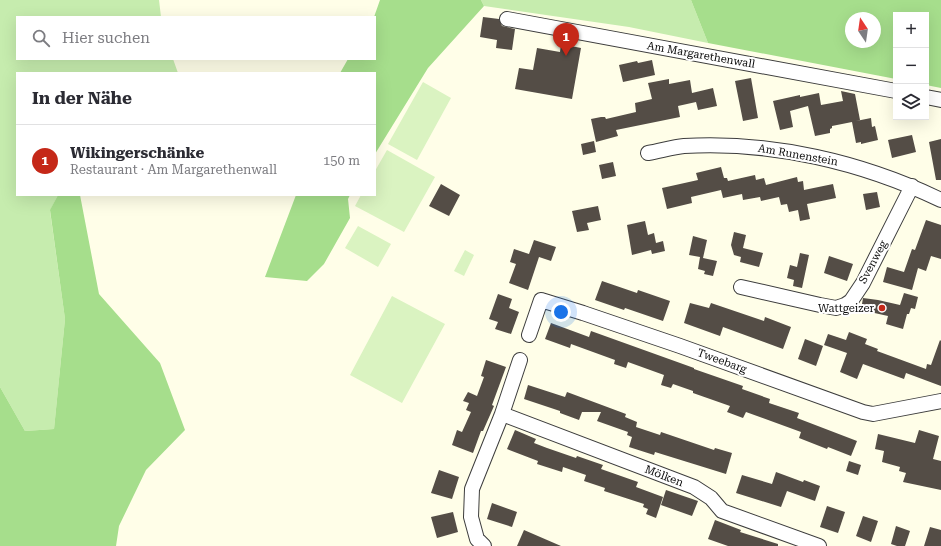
<!DOCTYPE html>
<html lang="de">
<head>
<meta charset="utf-8">
<style>
  :root { --surface:#fff; --page:#f7f7f7; --text:#2b2b33; --muted:#7c7c81; --line:#e1e1e2; --accent:#c52818 }
  body { margin:0; font-family:"Roboto Serif",serif; background:var(--page); color:var(--text) }
  .controls { position:absolute; right:12px; top:12px; display:grid; overflow:hidden; border-radius:0px; box-shadow:0 4px 16px #0002 }
  .controls button { width:36px; height:36px; display:grid; place-items:center; padding:0; border:0; border-bottom:1px solid var(--line); background:var(--surface); color:var(--text); font:20px sans-serif }
  .compass { position:absolute; left:845px; top:12px; width:36px; height:36px; border-radius:50%; background:var(--surface); box-shadow:0 4px 16px #0002; rotate:347deg }
  .you { position:absolute; left:561px; top:312px; width:14px; height:14px; margin:-10px; border:3px solid #fff; border-radius:50%; background:#1a73e8; box-shadow:0 0 0 6px #1a73e833 }
  .badge { display:grid; place-items:center; width:26px; height:26px; border-radius:50%; background:var(--accent); color:#fff; font-size:13px; font-weight:700 }
  .pin { position:absolute; translate:-50% -33px; filter:drop-shadow(0 1px 2px #0008) }
  .pin::after { content:''; position:absolute; top:21px; width:14px; height:12px; background:inherit; clip-path:polygon(0 0,100% 0,50% 100%) }
  .list { margin:0; padding:0; list-style:none }
  h2 { display:flex; justify-content:space-between; align-items:center; height:52px; margin:0; padding:0 16px; font-size:17px }
  h2 small { font-size:13px; font-weight:400; color:var(--muted) }
  .list li { display:grid; grid-template-columns:26px 1fr auto; gap:12px; align-items:center; box-sizing:border-box; height:72px; padding:0 16px; border-top:1px solid var(--line) }
  .list b { display:block; font-size:15px; white-space:nowrap }
  .list p { margin:0; font-size:13px; white-space:nowrap; color:var(--muted) }
  .list em { font-size:13px; font-style:normal; color:var(--muted) }
  .icon { flex:none; width:22px; height:22px; fill:none; stroke:currentColor; stroke-width:2; stroke-linecap:round; stroke-linejoin:round }
  .map { position:relative; flex:none; width:941px; height:546px; overflow:hidden }
  .search { position:absolute; background:var(--surface); box-shadow:0 4px 16px #0002; left:16px; top:16px; width:360px; height:44px; display:flex; align-items:center; gap:10px; box-sizing:border-box; padding:0 14px; border-radius:0px; color:var(--muted); font-size:15px }
  .panel { position:absolute; background:var(--surface); box-shadow:0 4px 16px #0002; left:16px; top:72px; width:360px; height:124px; border-radius:0px }
  .map>svg:first-child { display:block }
</style>
</head>
<body>
<div class="map">
<svg width="941" height="546" viewBox="0 0 941 546">
  <rect width="100%" height="100%" fill="#fffee8"/>
  <!-- green -->
  <path fill="#c6ecae" d="M 0,0 L 159,0 L 161,17 L 17,17 L 17,59 L 173,59 L 178,73 L 17,73 L 17,195 L 58,195 L 50,211 L 65,319 L 54,429 L 25,431 L 0,387 Z
    M 481,0 L 691,0 L 708,43 L 629,27 L 484,6 Z"/>
  <!-- forest -->
  <path fill="#a6de8c" fill-rule="evenodd" d="M 380,0 L 481,0 L 484,6 L 428,68 L 375,154 L 375,73 L 340,73 L 348,59 L 375,59 L 375,17 L 374,17 Z
    M 691,0 L 941,0 L 941,88 L 926,85 L 926,15 L 896,15 L 896,79 L 708,43 ZM 851,18 L 875,18 L 875,42 L 851,42 Z
    M 58,195 L 80,195 L 99,294 L 160,363 L 185,430 L 146,470 L 119,526 L 116,546 L 0,546 L 0,387 L 25,431 L 54,429 L 65,319 L 50,210 Z
    M 296,195 L 350,195 L 348,199 L 350,218 L 324,264 L 307,281 L 265,277 Z"/>
  <!-- pitch -->
  <path fill="#daf3c1" d="M 423,82 L 451,98 L 417,160 L 388,144 Z
    M 387,150 L 435,177 L 404,232 L 355,206 L 361,195 L 375,195 L 375,171 Z
    M 358,226 L 391,244 L 378,267 L 345,248 Z
    M 465,250 L 474,255 L 464,276 L 454,271 Z
    M 392,296 L 445,324 L 402,403 L 350,375 Z"/>
  <!-- building -->
  <path fill="#544d46" d="M 483,17 L 499,19 L 502,26 L 515,29 L 512,50 L 496,48 L 497,40 L 480,37 Z
    M 561,44 L 581,48 L 572,99 L 515,89 L 519,68 L 533,70 L 537,48 L 560,52 Z
    M 652,60 L 655,75 L 623,82 L 619,65 L 637,61 L 638,63 Z
    M 751,78 L 758,118 L 743,121 L 735,81 Z
    M 669,79 L 669,84 L 690,80 L 692,93 L 713,88 L 717,106 L 698,110 L 696,102 L 678,106 L 680,117 L 616,130 L 618,136 L 596,142 L 591,119 L 601,117 L 605,117 L 606,119 L 636,112 L 635,103 L 652,99 L 648,83 Z
    M 841,91 L 855,94 L 860,120 L 856,121 L 871,118 L 872,127 L 875,126 L 878,140 L 861,144 L 861,142 L 856,143 L 852,122 L 832,126 L 832,128 L 830,129 L 830,133 L 815,136 L 808,106 L 790,111 L 793,127 L 780,130 L 773,101 L 800,95 L 800,97 L 819,93 L 821,105 L 843,101 Z
    M 912,135 L 916,152 L 892,158 L 888,140 Z
    M 941,139 L 941,180 L 936,180 L 929,142 Z
    M 594,141 L 596,152 L 583,155 L 581,144 Z
    M 613,162 L 616,176 L 602,179 L 599,165 Z
    M 721,167 L 724,178 L 727,178 L 728,181 L 755,175 L 756,180 L 764,178 L 766,185 L 797,177 L 798,182 L 803,181 L 804,190 L 833,184 L 836,198 L 807,204 L 810,219 L 800,221 L 798,210 L 789,212 L 787,204 L 781,205 L 779,197 L 761,201 L 760,197 L 743,200 L 742,194 L 723,198 L 721,190 L 691,197 L 692,203 L 667,209 L 662,188 L 698,180 L 696,173 Z
    M 441,184 L 460,195 L 449,216 L 429,206 Z
    M 877,192 L 880,207 L 866,210 L 863,194 Z
    M 598,206 L 601,220 L 587,223 L 589,230 L 577,232 L 572,211 Z
    M 926,220 L 941,225 L 941,259 L 931,256 L 926,271 L 918,268 L 912,290 L 883,282 L 887,267 L 904,272 L 912,249 L 915,250 Z
    M 645,221 L 648,235 L 654,233 L 656,243 L 663,241 L 665,251 L 652,254 L 651,250 L 632,255 L 627,225 Z
    M 734,232 L 746,235 L 743,248 L 763,253 L 759,267 L 740,262 L 741,257 L 734,255 L 731,245 Z
    M 693,236 L 707,240 L 703,258 L 717,261 L 713,276 L 704,274 L 705,271 L 698,269 L 700,257 L 689,255 Z
    M 534,240 L 556,247 L 551,261 L 539,257 L 528,290 L 509,283 L 516,264 L 510,262 L 514,249 L 529,254 Z
    M 800,253 L 809,255 L 802,288 L 793,286 L 794,280 L 787,278 L 790,265 L 797,267 Z
    M 829,256 L 853,264 L 847,281 L 824,273 Z
    M 602,281 L 637,293 L 638,290 L 670,301 L 663,321 L 625,308 L 624,310 L 595,300 Z
    M 904,293 L 918,297 L 915,309 L 911,308 L 909,314 L 907,314 L 903,329 L 886,324 L 888,316 L 861,310 L 863,298 L 878,300 L 900,305 Z
    M 498,294 L 512,299 L 509,308 L 519,312 L 511,334 L 495,329 L 498,322 L 489,319 Z
    M 690,303 L 709,308 L 711,303 L 764,321 L 765,317 L 791,327 L 783,349 L 723,327 L 720,336 L 684,323 Z
    M 551,323 L 589,337 L 591,331 L 694,368 L 694,369 L 743,386 L 742,389 L 770,399 L 769,403 L 799,413 L 797,418 L 857,441 L 851,456 L 828,447 L 827,449 L 799,438 L 801,432 L 746,412 L 743,418 L 727,412 L 730,406 L 693,393 L 693,391 L 673,384 L 671,388 L 661,385 L 664,375 L 628,362 L 626,368 L 614,364 L 615,360 L 571,344 L 570,348 L 545,339 Z
    M 849,332 L 867,339 L 865,344 L 878,349 L 877,351 L 926,369 L 927,364 L 931,365 L 940,340 L 941,341 L 941,386 L 906,373 L 904,379 L 863,364 L 857,379 L 840,372 L 847,353 L 824,345 L 828,334 L 846,340 Z
    M 805,339 L 823,346 L 816,366 L 798,359 Z
    M 486,360 L 506,367 L 492,405 L 494,406 L 483,431 L 481,431 L 473,453 L 452,445 L 457,430 L 462,432 L 471,412 L 466,410 L 469,403 L 463,401 L 468,392 L 477,396 L 484,377 L 481,376 Z
    M 528,385 L 565,397 L 567,392 L 626,414 L 625,417 L 637,422 L 636,427 L 660,435 L 661,432 L 714,450 L 715,448 L 732,453 L 726,474 L 655,452 L 654,455 L 629,447 L 632,437 L 627,435 L 628,432 L 597,421 L 601,412 L 582,412 L 579,420 L 560,413 L 560,411 L 524,399 Z
    M 515,430 L 536,439 L 534,443 L 547,448 L 576,458 L 577,456 L 603,465 L 601,469 L 638,482 L 636,487 L 663,497 L 656,518 L 646,514 L 648,509 L 643,507 L 644,504 L 604,491 L 605,488 L 584,481 L 586,475 L 563,467 L 562,472 L 537,464 L 538,461 L 507,449 Z
    M 919,430 L 939,436 L 933,459 L 941,461 L 941,490 L 903,482 L 906,473 L 899,471 L 900,467 L 882,462 L 884,451 L 875,449 L 878,434 L 915,443 Z
    M 849,461 L 861,465 L 858,475 L 846,471 Z
    M 439,470 L 459,477 L 452,499 L 431,493 Z
    M 776,472 L 803,482 L 804,480 L 820,486 L 815,501 L 787,491 L 781,507 L 736,493 L 742,475 L 772,484 Z
    M 666,490 L 698,501 L 692,516 L 661,505 Z
    M 492,503 L 517,512 L 512,527 L 487,519 Z
    M 827,506 L 845,512 L 838,533 L 820,527 Z
    M 453,512 L 458,532 L 437,538 L 431,517 Z
    M 863,516 L 878,521 L 871,542 L 856,536 Z
    M 715,520 L 741,530 L 740,532 L 778,544 L 778,546 L 728,546 L 708,539 Z
    M 896,526 L 910,531 L 905,546 L 897,546 L 891,544 Z
    M 930,527 L 941,530 L 941,546 L 924,546 Z
    M 524,530 L 561,546 L 517,546 Z"/>
  <g fill="none" stroke-linecap="round" stroke-linejoin="round">
    <defs>
      <path id="minor" d="M 507,19 L 896,91
        M 926,97 L 941,100
        M 648,153 C 660,151 673,147 684,146 C 772,141 862,162 941,200
        M 741,287 L 820,305 L 836,308 L 845,305 L 851,301 L 863,283 L 912,186
        M 529,335 L 541,300 L 583,313 L 680,346 L 863,412 L 873,414 L 941,401
        M 502,414 L 520,360
        M 484,546 L 477,539 L 471,517 L 472,489 L 502,414 L 694,487 L 711,498 L 722,511 L 819,546"/>
    </defs>
    <!-- minor casing -->
    <use href="#minor" stroke="#3d3d3d" stroke-width="16"/>
    <!-- minor -->
    <use href="#minor" stroke="#fff" stroke-width="14"/>
  </g>
  <!-- markers -->
  <circle fill="#c52818" stroke="#fff" stroke-width="1.5" cx="882" cy="308" r="4"/>
  <g text-anchor="middle" dominant-baseline="central" stroke-width="4" stroke-linejoin="round" paint-order="stroke">
    <!-- street labels -->
    <g font-size="11" fill="#0a0a0a" stroke="#fff">
      <text transform="translate(701 55) rotate(10)">Am Margarethenwall</text>
      <text transform="translate(798 155) rotate(10)">Am Runenstein</text>
      <text transform="translate(873 262) rotate(-62)">Svenweg</text>
      <text transform="translate(722 361) rotate(20)">Tweebarg</text>
      <text transform="translate(664 476) rotate(21)">Mölken</text>
    </g>
    <!-- poi labels -->
    <g font-size="11" fill="#0a0a0a" stroke="#fff" text-anchor="end">
      <text x="874" y="308">Wattgeizer</text>
    </g>
  </g>
</svg>
<div class="controls">
<button>+</button>
<button>−</button>
<button><svg class="icon" aria-label="layers" viewBox="0 0 24 24"><path d="M12 4l9 5-9 5-9-5zM3 14l9 5 9-5"/></svg></button>
</div>
<svg class="compass" viewBox="-18 -18 36 36"><path d="M0-13l5 13h-10z" fill="#e53935"/><path d="M0 13l5-13h-10z" fill="#7c7c81"/></svg>
<div class="you"></div>
<div class="pin badge" style="left:566px;top:56px">1</div>
<div class="search"><svg class="icon" aria-label="search" viewBox="0 0 24 24"><circle cx="10" cy="10" r="6"/><path d="M15 15l6 6"/></svg>Hier suchen</div>
<section class="panel">
<h2>In der Nähe<small></small></h2>
<ul class="list">
<li><span class="badge">1</span><div><b>Wikingerschänke</b><p>Restaurant · Am Margarethenwall</p></div><em>150 m</em></li>
</ul>
</section>
</div>
</body>
</html>
